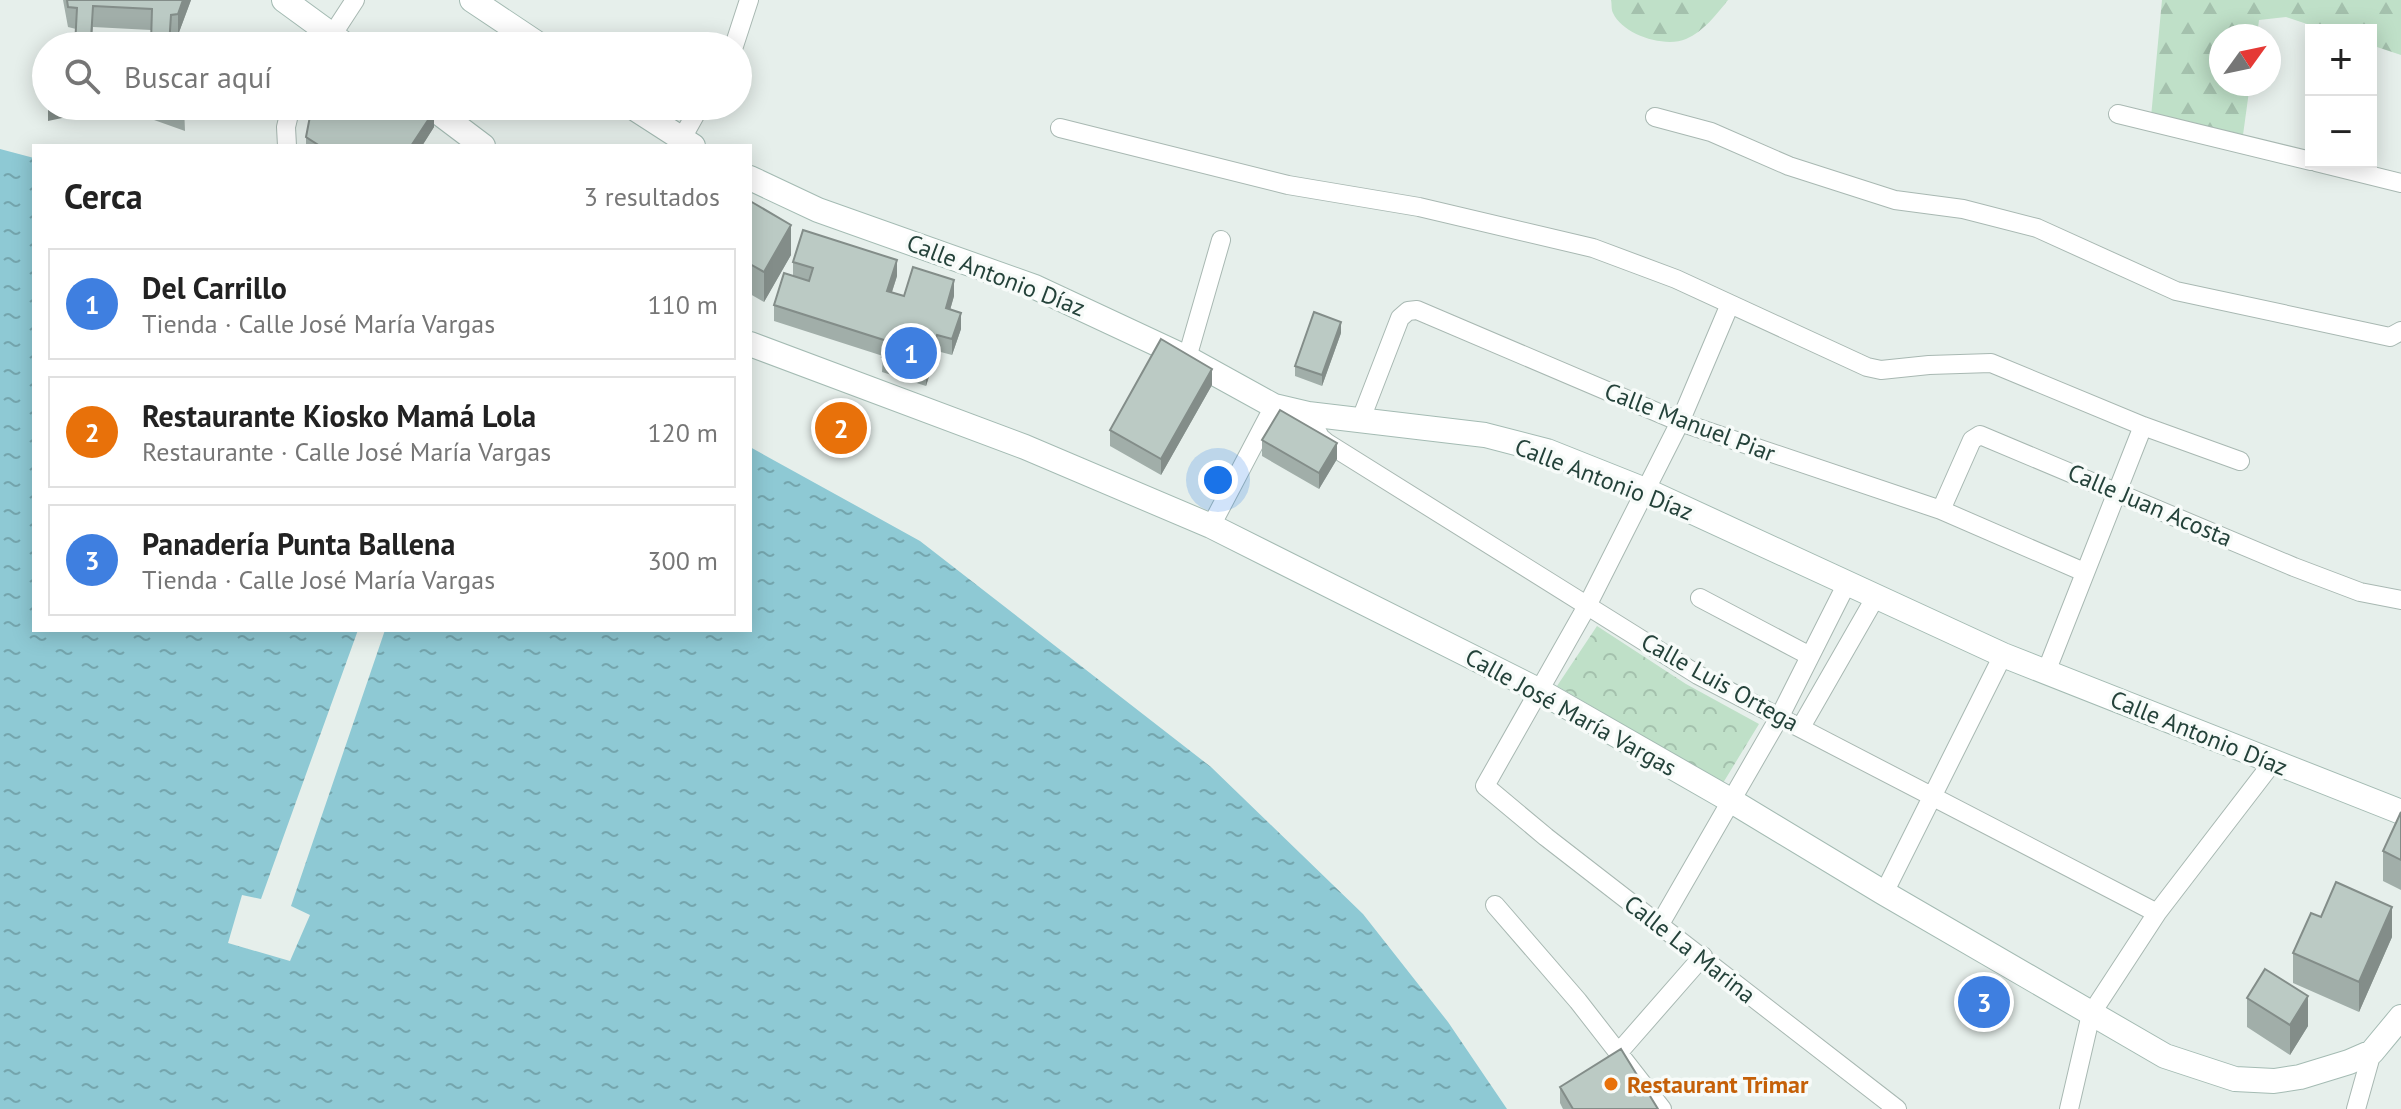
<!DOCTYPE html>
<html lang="es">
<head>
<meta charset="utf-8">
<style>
  :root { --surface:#fff; --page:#f6f6f6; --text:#222; --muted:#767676; --line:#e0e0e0; --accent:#804e3d }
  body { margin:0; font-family:"PT Sans",sans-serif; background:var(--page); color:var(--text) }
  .controls { position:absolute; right:24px; top:24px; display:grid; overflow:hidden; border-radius:0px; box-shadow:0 4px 20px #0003 }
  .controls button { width:72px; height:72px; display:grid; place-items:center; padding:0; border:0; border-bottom:2px solid var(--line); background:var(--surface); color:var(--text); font:40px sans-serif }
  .compass { position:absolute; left:2209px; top:24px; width:72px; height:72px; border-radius:50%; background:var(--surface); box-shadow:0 4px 20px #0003; rotate:57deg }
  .you { position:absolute; left:1218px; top:480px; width:28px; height:28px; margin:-20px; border:6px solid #fff; border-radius:50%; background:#1a73e8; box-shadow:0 0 0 12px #1a73e833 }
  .badge { display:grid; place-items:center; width:52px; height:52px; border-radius:50%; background:var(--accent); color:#fff; font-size:26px; font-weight:700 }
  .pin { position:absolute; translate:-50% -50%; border:4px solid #fff; box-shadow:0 2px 8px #0006 }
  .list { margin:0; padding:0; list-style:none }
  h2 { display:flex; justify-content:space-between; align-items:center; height:104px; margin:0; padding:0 32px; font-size:34px }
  h2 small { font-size:26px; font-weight:400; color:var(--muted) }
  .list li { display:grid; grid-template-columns:52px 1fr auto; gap:24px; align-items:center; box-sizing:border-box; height:112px; margin:0 16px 16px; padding:0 16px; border:2px solid var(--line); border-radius:0px }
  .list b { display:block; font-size:30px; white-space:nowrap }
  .list p { margin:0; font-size:26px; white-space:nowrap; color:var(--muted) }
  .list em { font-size:26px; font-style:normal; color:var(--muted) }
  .icon { flex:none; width:44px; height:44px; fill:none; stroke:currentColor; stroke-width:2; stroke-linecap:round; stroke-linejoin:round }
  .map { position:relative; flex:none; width:2401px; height:1109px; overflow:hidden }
  .search { position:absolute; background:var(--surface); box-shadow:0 4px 20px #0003; left:32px; top:32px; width:720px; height:88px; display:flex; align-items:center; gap:20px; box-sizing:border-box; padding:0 28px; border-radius:44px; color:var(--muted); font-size:30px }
  .panel { position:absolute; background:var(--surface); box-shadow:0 4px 20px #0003; left:32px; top:144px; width:720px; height:488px; border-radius:0px }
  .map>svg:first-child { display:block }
</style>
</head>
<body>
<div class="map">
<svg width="2401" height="1109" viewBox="0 0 2401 1109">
  <defs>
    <pattern id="forest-firs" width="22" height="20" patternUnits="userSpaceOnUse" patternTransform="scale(2)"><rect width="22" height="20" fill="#bfe0c8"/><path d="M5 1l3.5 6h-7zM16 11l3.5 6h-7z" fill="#a4c1ad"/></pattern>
    <pattern id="park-crowns" width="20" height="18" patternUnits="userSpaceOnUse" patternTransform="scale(2)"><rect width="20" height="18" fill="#bfe0c8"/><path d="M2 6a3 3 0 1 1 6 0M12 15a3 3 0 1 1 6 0" fill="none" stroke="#a4c1ad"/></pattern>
    <pattern id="water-ripples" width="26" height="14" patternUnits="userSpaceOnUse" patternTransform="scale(2)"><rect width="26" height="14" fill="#8ec9d4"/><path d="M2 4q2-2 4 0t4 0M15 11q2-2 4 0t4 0" fill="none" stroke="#74a5ad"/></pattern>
  </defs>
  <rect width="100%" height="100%" fill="#e6efeb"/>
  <!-- forest -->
  <path fill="url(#forest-firs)" d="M 1611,0 L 1728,0 C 1716,15 1704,31 1686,39 C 1665,48 1623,35 1613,13 C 1611,9 1612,4 1611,0 Z
    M 2162,0 L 2401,0 L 2401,55 L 2371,45 L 2371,30 L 2325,30 L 2286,17 L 2259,20 L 2257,36 L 2221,36 L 2221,84 L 2250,84 L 2243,135 L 2151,117 Z"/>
  <!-- park -->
  <path fill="url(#park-crowns)" d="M 1597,626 L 1686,684 L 1759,724 L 1723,783 L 1557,686 Z"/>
  <!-- water -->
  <path fill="url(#water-ripples)" d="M 0,149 L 34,158 L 34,630 L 750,630 L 750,447 L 920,541 L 1211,767 L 1363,914 L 1448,1022 L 1507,1109 L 0,1109 Z"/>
  <!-- pier -->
  <path fill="#e6efeb" d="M 358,630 L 385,630 L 291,906 L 310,915 L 290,961 L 228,943 L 242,895 L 261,899 Z"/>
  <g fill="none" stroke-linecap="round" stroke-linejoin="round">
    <defs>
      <path id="street" d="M 325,46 L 355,0
        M 734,46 L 749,0
        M 2118,114 L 2311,161
        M 1655,117 L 1711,132 L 1789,166 L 1895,200 L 1963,209 L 2037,228 L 2176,291 L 2390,337 L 2401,331
        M 1060,128 L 1288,185 L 1419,207 L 1593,248 L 1676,279 L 1867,367 L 1881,370 L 1929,365 L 1991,363 L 2143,426 L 2240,461
        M 681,140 L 700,106
        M 287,146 L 286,127 L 291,106
        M 2316,162 L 2401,183
        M 1730,304 L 1680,422 L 1587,606 L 1485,786 L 1546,837 L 1897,1109
        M 1187,358 L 1221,240
        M 1308,414 L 1320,437 L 1327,443 L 1698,675 L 2157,913
        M 1361,419 L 1400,318 L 1408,311 L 1417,310 L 1680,422 L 1941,510 L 2084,572
        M 1941,510 L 1972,440 L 1980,435 L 2294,567 L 2360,592 L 2401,600
        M 1211,526 L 1274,406
        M 1700,598 L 1810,656
        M 2046,672 L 2143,426
        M 1801,727 L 1875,598
        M 1884,893 L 2003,655
        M 1495,905 L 1578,1001 L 1662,1109
        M 1660,924 L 1780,716 L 1846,585
        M 1619,1052 L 1703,956
        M 2069,1109 L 2091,1014 L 2157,913 L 2273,762
        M 2356,1109 L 2372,1052"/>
      <path id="secondary" d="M 284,0 L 347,46
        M 472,0 L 541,46
        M 430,106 L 483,146
        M 631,106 L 693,146
        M 750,178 L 818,210 L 1035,287 L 1187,358 L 1274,406 L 1308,414 L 1485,435 L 1547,451 L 1645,490 L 2003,655 L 2401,812
        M 750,344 L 1025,447 L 1211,526 L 1538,690 L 1730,800 L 1884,893 L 2165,1056 L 2235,1079 L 2274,1081 L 2300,1077 L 2349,1062 L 2372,1052 L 2401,1017"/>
    </defs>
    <!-- street casing -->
    <use href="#street" stroke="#a8b8b2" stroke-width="20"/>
    <!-- secondary casing -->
    <use href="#secondary" stroke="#a4bbb3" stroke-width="26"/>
    <!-- street -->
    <use href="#street" stroke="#fff" stroke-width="18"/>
    <!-- secondary -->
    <use href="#secondary" stroke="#fff" stroke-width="24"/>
  </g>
  <!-- wall -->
  <path fill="#a1aea9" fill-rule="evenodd" d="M 63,0 L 191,0 L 178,35 L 171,36 L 170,46 L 75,46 L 76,29 L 68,27 ZM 93,27 L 151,30 L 151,42 L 92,39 Z
    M 140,106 L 184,106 L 185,131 L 140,115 Z
    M 434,127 L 422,146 L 306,146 L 306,137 Z
    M 750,201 L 791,255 L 764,302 L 750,294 Z
    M 793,262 L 897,276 L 892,292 L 904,296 L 954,296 L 950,310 L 961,329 L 952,355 L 937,351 L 926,386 L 882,372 L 883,356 L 774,321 L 774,305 L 793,276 Z
    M 1341,333 L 1322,386 L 1295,376 L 1295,366 Z
    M 1212,385 L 1161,475 L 1110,446 L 1110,430 Z
    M 1262,440 L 1337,459 L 1319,489 L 1262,456 Z
    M 2401,812 L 2401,890 L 2383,881 L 2383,851 Z
    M 2321,917 L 2392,937 L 2359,1012 L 2293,983 L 2293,953 Z
    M 2247,998 L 2308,1026 L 2290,1055 L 2247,1027 Z
    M 1560,1087 L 1658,1109 L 1563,1109 L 1560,1103 Z"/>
  <!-- shaded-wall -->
  <path fill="#838d89" d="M 183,0 L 191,0 L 178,35 L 178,14 Z
    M 48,106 L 96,106 L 95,111 L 48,121 Z
    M 434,111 L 434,127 L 422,146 L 411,146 Z
    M 791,225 L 791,255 L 764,302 L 764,272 Z
    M 897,260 L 897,276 L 887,307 L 887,291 Z
    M 954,280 L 954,296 L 946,324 L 946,308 Z
    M 961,313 L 961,329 L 952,355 L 952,339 Z
    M 1341,322 L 1341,333 L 1322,386 L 1322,375 Z
    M 937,335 L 937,351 L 926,386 L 926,370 Z
    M 1212,369 L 1212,385 L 1161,475 L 1161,459 Z
    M 1337,443 L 1337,459 L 1319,489 L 1319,473 Z
    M 2392,907 L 2392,937 L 2359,1012 L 2359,982 Z
    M 2308,996 L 2308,1026 L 2290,1055 L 2290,1025 Z"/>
  <!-- building -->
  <path fill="#bbcac4" stroke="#838d89" stroke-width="2" fill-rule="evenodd" d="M 67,0 L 183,0 L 178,14 L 171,15 L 169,46 L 75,46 L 77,8 L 68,7 ZM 93,6 L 152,9 L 151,42 L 91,39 Z
    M 174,106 L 184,106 L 185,110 Z
    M 312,106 L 428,106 L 434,111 L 411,146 L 320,146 L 306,137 Z
    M 750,201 L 791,225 L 764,272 L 750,264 Z
    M 803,230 L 897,260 L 887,291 L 904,296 L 913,267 L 954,280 L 946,308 L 961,313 L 952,339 L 937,335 L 926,370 L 882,357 L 887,341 L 774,305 L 784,273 L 809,281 L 813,268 L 793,262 Z
    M 1314,312 L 1341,322 L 1322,375 L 1295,366 Z
    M 1161,339 L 1212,369 L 1161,459 L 1110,430 Z
    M 1280,410 L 1337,443 L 1319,473 L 1262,440 Z
    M 2401,812 L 2401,860 L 2383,851 Z
    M 2336,882 L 2392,907 L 2359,982 L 2293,953 L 2311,913 L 2321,917 Z
    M 2265,969 L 2308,996 L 2290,1025 L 2247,998 Z
    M 1621,1049 L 1658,1109 L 1573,1109 L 1560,1087 Z"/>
  <!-- markers -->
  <circle fill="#e8710a" stroke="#f7fbf9" stroke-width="3" cx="1611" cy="1084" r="8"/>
  <g text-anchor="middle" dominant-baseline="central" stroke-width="7" stroke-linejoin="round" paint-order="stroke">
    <!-- street labels -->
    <g font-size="24" fill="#24423a" stroke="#f7fbf9">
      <text transform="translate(996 275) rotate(21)">Calle Antonio Díaz</text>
      <text transform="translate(1690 422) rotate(21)">Calle Manuel Piar</text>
      <text transform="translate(1604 479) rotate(21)">Calle Antonio Díaz</text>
      <text transform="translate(2150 505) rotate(23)">Calle Juan Acosta</text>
      <text transform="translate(1720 682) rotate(29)">Calle Luis Ortega</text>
      <text transform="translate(1571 712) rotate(29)">Calle José María Vargas</text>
      <text transform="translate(2199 733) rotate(22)">Calle Antonio Díaz</text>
      <text transform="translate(1690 949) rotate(38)">Calle La Marina</text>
    </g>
    <!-- food labels -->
    <g font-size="24" font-weight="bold" fill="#c56008" stroke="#f7fbf9" text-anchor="start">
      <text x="1627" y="1084">Restaurant Trimar</text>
    </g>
  </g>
</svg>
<div class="controls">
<button>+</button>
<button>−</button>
</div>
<svg class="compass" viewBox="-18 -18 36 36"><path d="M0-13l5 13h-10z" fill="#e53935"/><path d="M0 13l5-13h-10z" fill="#767676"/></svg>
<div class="you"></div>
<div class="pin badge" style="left:911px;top:353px;background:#3f7fe0">1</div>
<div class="pin badge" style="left:841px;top:428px;background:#e8710a">2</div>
<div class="pin badge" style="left:1984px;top:1002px;background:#3f7fe0">3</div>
<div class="search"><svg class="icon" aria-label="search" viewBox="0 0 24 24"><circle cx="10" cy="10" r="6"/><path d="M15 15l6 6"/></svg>Buscar aquí</div>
<section class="panel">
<h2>Cerca<small>3 resultados</small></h2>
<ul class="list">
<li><span class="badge" style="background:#3f7fe0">1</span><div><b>Del Carrillo</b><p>Tienda · Calle José María Vargas</p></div><em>110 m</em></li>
<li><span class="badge" style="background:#e8710a">2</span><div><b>Restaurante Kiosko Mamá Lola</b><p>Restaurante · Calle José María Vargas</p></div><em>120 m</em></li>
<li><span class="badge" style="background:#3f7fe0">3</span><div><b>Panadería Punta Ballena</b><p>Tienda · Calle José María Vargas</p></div><em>300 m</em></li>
</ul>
</section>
</div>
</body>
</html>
